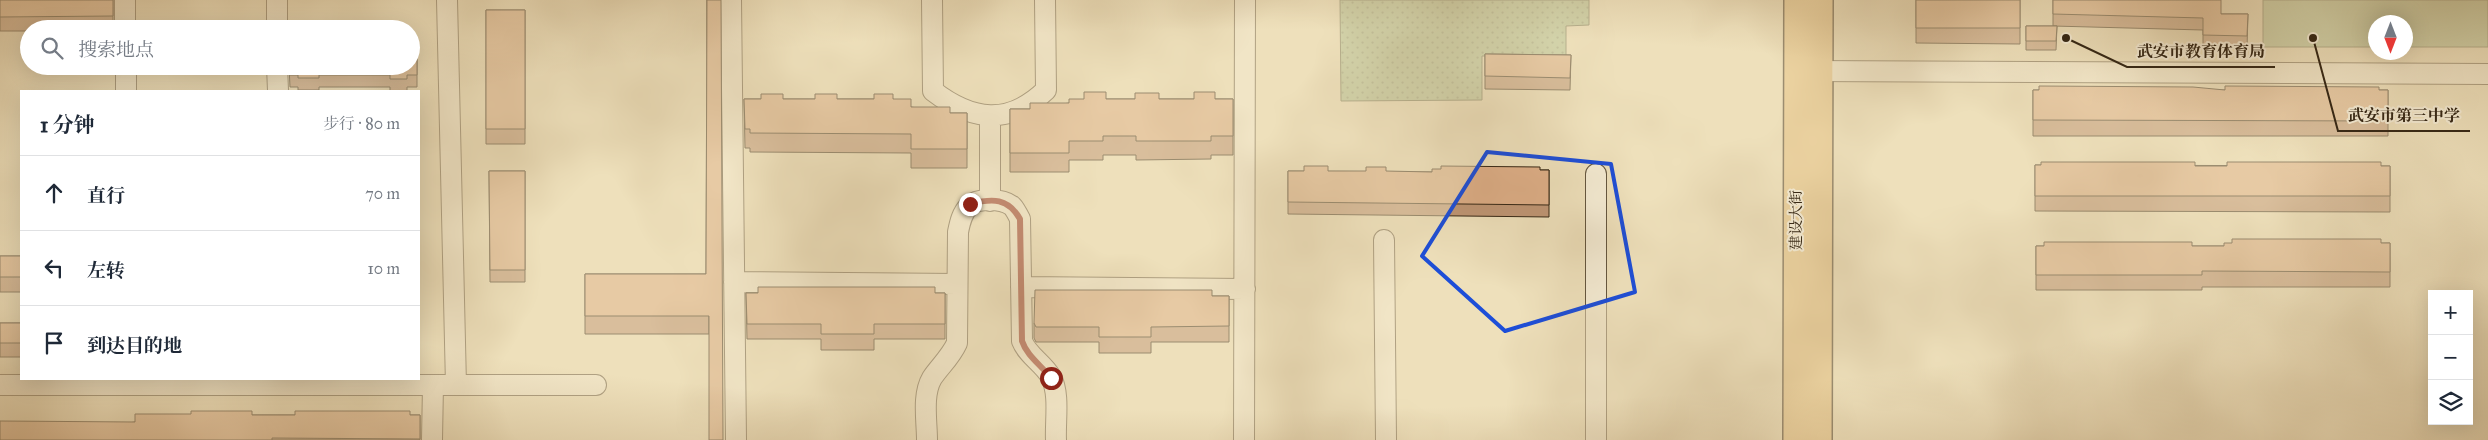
<!DOCTYPE html>
<html lang="zh">
<head>
<meta charset="utf-8">
<style>
  :root { --surface:#fff; --page:#f6f6f7; --text:#1f2937; --muted:#747a83; --line:#e0e1e3 }
  body { margin:0; font-family:"IM FELL Great Primer","Noto Serif SC",serif; background:var(--page); color:var(--text) }
  .controls { position:absolute; right:15px; bottom:15px; display:grid; overflow:hidden; border-radius:0px; box-shadow:0 5px 20px #0002 }
  .controls button { width:45px; height:45px; display:grid; place-items:center; padding:0; border:0; border-bottom:1px solid var(--line); background:var(--surface); color:var(--text); font:25px sans-serif }
  .compass { position:absolute; left:2368px; top:15px; width:45px; height:45px; border-radius:50%; background:var(--surface); box-shadow:0 5px 20px #0002; rotate:180deg }
  .stop { position:absolute; width:15px; height:15px; margin:-11px; border:4px solid #8f2418; border-radius:50%; background:#fff }
  .stop.end { background:#8f2418; border-color:#fff; box-shadow:0 1px 5px #0008 }
  .list { margin:0; padding:0; list-style:none }
  h2 { display:flex; justify-content:space-between; align-items:center; height:65px; margin:0; padding:0 20px; font-size:21px }
  h2 small { font-size:16px; font-weight:400; color:var(--muted) }
  .list li { display:grid; grid-template-columns:32px 1fr auto; gap:15px; align-items:center; box-sizing:border-box; height:75px; padding:0 20px; border-top:1px solid var(--line) }
  .list b { display:block; font-size:19px; white-space:nowrap }
  .list em { font-size:16px; font-style:normal; color:var(--muted) }
  .icon { flex:none; width:28px; height:28px; fill:none; stroke:currentColor; stroke-width:2; stroke-linecap:round; stroke-linejoin:round }
  .map { position:relative; flex:none; width:2488px; height:440px; overflow:hidden }
  .search { position:absolute; background:var(--surface); box-shadow:0 5px 20px #0002; left:20px; top:20px; width:400px; height:55px; display:flex; align-items:center; gap:12px; box-sizing:border-box; padding:0 18px; border-radius:28px; color:var(--muted); font-size:19px }
  .panel { position:absolute; background:var(--surface); box-shadow:0 5px 20px #0002; left:20px; top:90px; width:400px; height:290px; border-radius:0px }
  .map>svg:first-child { display:block }
</style>
</head>
<body>
<div class="map">
<svg width="2488" height="440" viewBox="0 0 2488 440">
  <defs>
    <pattern id="grass-dots" width="8" height="8" patternUnits="userSpaceOnUse" patternTransform="scale(1.25)"><rect width="8" height="8" fill="#b2c395"/><path d="M2 2h.1M6 6h.1" fill="none" stroke="#929e79" stroke-width="1.8" stroke-linecap="round"/></pattern>
  </defs>
  <rect width="100%" height="100%" fill="#eee0bb"/>
  <filter id="stains"><feTurbulence type="fractalNoise" baseFrequency=".004" numOctaves="4"/><feColorMatrix values="0 0 0 0 .2 0 0 0 0 .09 0 0 0 0 .02 0 0 0 .5 -.17"/></filter>
  <radialGradient id="worn" r=".72"><stop offset=".6" stop-color="#630" stop-opacity="0"/><stop offset="1" stop-color="#630" stop-opacity=".3"/></radialGradient>
  <!-- grass -->
  <path fill="url(#grass-dots)" stroke="#747656" d="M 1340,0 L 1589,0 L 1589,25 L 1566,26 L 1566,56 L 1482,56 L 1482,100 L 1341,101 Z"/>
  <!-- garden -->
  <path fill="#b2c395" stroke="#747656" d="M 2263,0 L 2488,0 L 2488,47 L 2406,47 L 2406,22 L 2376,22 L 2375,47 L 2263,47 Z"/>
  <g fill="none" stroke-linecap="round" stroke-linejoin="round">
    <defs>
      <path id="minor" d="M 125,0 L 125,29
        M 277,0 L 277,29
        M 447,0 L 456,385
        M 731,0 L 736,440
        M 932,0 L 933,91 C 972,121 1009,126 1046,90 L 1045,0
        M 126,66 L 126,91
        M 277,66 L 278,91
        M 1805,71 L 2488,74
        M 990,116 L 990,201
        M 1596,174 L 1596,440
        M 1384,240 L 1386,440
        M 734,282 L 957,284
        M 1021,287 L 1245,289
        M 0,385 L 596,385
        M 432,440 L 433,385
        M 927,440 C 927,421 922,395 932,378 C 940,366 950,358 957,343 L 958,232 C 960,222 962,213 969,206 C 977,198 1002,198 1012,206 C 1015,209 1018,215 1020,219 L 1022,341 C 1028,356 1043,363 1051,377 C 1060,394 1055,421 1056,440
        M 1244,440 L 1245,0"/>
      <path id="major" d="M 1796,440 L 1797,0
        M 1819,440 L 1820,0"/>
    </defs>
    <!-- minor casing -->
    <use href="#minor" stroke="#64563f" stroke-width="22"/>
    <!-- major casing -->
    <use href="#major" stroke="#362816" stroke-width="28"/>
    <!-- minor -->
    <use href="#minor" stroke="#f4ebd3" stroke-width="20"/>
    <!-- major -->
    <use href="#major" stroke="#e7c07e" stroke-width="25"/>
  </g>
  <!-- wall -->
  <path fill="#bf9675" stroke="#362816" d="M 0,0 L 113,0 L 113,29 L 29,29 L 29,31 L 0,31 Z
    M 707,0 L 709,334 L 585,334 L 585,274 L 706,274 Z
    M 1916,0 L 2020,0 L 2020,44 L 1916,43 Z
    M 2053,0 L 2221,14 L 2248,14 L 2247,48 L 2203,48 L 2203,30 L 2053,26 Z
    M 486,10 L 525,10 L 525,144 L 486,144 Z
    M 2026,26 L 2057,26 L 2056,50 L 2026,50 Z
    M 417,53 L 417,87 L 407,87 L 407,91 L 390,91 L 390,87 L 319,87 L 319,90 L 298,90 L 298,87 L 290,87 L 289,66 L 411,66 Z
    M 1485,54 L 1571,55 L 1570,90 L 1485,89 Z
    M 2033,90 L 2388,90 L 2388,136 L 2033,136 Z
    M 744,99 L 893,99 L 911,107 L 950,113 L 967,113 L 967,168 L 911,168 L 911,153 L 750,152 L 750,148 L 745,148 Z
    M 1106,99 L 1233,99 L 1233,155 L 1211,155 L 1211,159 L 1136,160 L 1136,155 L 1103,155 L 1103,160 L 1069,160 L 1069,172 L 1010,172 L 1010,109 L 1030,109 L 1069,103 Z
    M 2035,165 L 2390,166 L 2390,212 L 2035,211 Z
    M 1540,170 L 1549,170 L 1549,217 L 1288,214 L 1288,171 L 1432,172 Z
    M 489,171 L 525,171 L 525,282 L 490,282 Z
    M 2390,243 L 2390,287 L 2202,287 L 2202,290 L 2036,290 L 2036,246 L 2224,246 Z
    M 0,256 L 21,256 L 21,292 L 0,292 Z
    M 746,293 L 945,293 L 945,339 L 874,339 L 874,350 L 821,350 L 821,339 L 747,339 Z
    M 1212,296 L 1229,296 L 1229,342 L 1151,342 L 1151,353 L 1099,353 L 1099,342 L 1036,342 L 1034,338 L 1034,323 Z
    M 0,323 L 21,323 L 21,357 L 0,357 Z
    M 252,415 L 420,415 L 420,440 L 0,440 L 135,422 Z"/>
  <!-- building -->
  <path fill="#deaf88" stroke="#362816" d="M 0,0 L 113,0 L 113,16 L 0,17 Z
    M 707,0 L 721,0 L 723,440 L 709,440 L 709,316 L 585,316 L 585,274 L 706,274 Z
    M 1916,0 L 2020,0 L 2020,28 L 1916,28 Z
    M 2053,0 L 2221,0 L 2221,14 L 2248,14 L 2247,36 L 2203,35 L 2203,18 L 2053,14 Z
    M 486,10 L 525,10 L 525,129 L 486,129 Z
    M 2026,26 L 2057,26 L 2056,41 L 2026,41 Z
    M 411,53 L 417,53 L 417,75 L 407,75 L 407,79 L 390,79 L 390,75 L 319,75 L 319,78 L 298,78 L 298,75 L 290,75 L 289,66 L 411,66 Z
    M 1485,54 L 1571,55 L 1570,78 L 1485,76 Z
    M 2039,86 L 2193,87 L 2225,90 L 2225,86 L 2379,87 L 2379,90 L 2388,90 L 2388,121 L 2033,120 L 2033,90 L 2039,90 Z
    M 1084,92 L 1106,92 L 1106,99 L 1135,99 L 1135,93 L 1159,93 L 1159,99 L 1194,99 L 1194,92 L 1215,92 L 1215,99 L 1233,99 L 1233,136 L 1211,136 L 1211,141 L 1136,141 L 1136,136 L 1103,136 L 1103,141 L 1069,141 L 1069,153 L 1010,153 L 1010,109 L 1030,109 L 1030,103 L 1069,103 L 1069,99 L 1084,99 Z
    M 761,94 L 783,94 L 783,99 L 815,99 L 815,94 L 837,94 L 837,99 L 874,99 L 874,94 L 893,94 L 893,99 L 911,99 L 911,107 L 950,107 L 950,113 L 967,113 L 967,149 L 911,149 L 911,134 L 750,133 L 750,129 L 745,129 L 744,99 L 761,99 Z
    M 2041,162 L 2195,162 L 2195,166 L 2227,166 L 2227,162 L 2381,162 L 2381,166 L 2390,166 L 2390,196 L 2035,196 L 2035,165 L 2041,165 Z
    M 1304,166 L 1328,166 L 1328,171 L 1366,171 L 1366,167 L 1386,167 L 1386,171 L 1432,172 L 1432,169 L 1441,169 L 1441,166 L 1540,167 L 1540,170 L 1549,170 L 1549,205 L 1288,202 L 1288,171 L 1304,171 Z
    M 489,171 L 525,171 L 525,270 L 490,270 Z
    M 2232,239 L 2381,239 L 2381,243 L 2390,243 L 2390,272 L 2202,271 L 2202,275 L 2036,275 L 2036,246 L 2044,246 L 2044,242 L 2192,242 L 2192,246 L 2224,246 L 2224,243 L 2232,243 Z
    M 0,256 L 21,256 L 21,277 L 0,277 Z
    M 758,287 L 935,287 L 935,293 L 945,293 L 945,324 L 874,324 L 874,334 L 821,334 L 821,324 L 747,324 L 746,293 L 758,293 Z
    M 1035,290 L 1212,290 L 1212,296 L 1229,296 L 1229,326 L 1151,327 L 1151,337 L 1099,337 L 1099,327 L 1036,327 L 1034,323 Z
    M 0,323 L 21,323 L 21,343 L 0,343 Z
    M 191,411 L 252,411 L 252,415 L 295,415 L 295,411 L 410,411 L 410,415 L 420,415 L 420,439 L 272,438 L 272,440 L 0,440 L 0,421 L 135,422 L 135,414 L 191,414 Z"/>
  <g fill="none" stroke-linecap="round" stroke-linejoin="round">
    <!-- route -->
    <path stroke="#8f2418" stroke-width="6" d="M 970,204 C 993,198 1008,198 1020,219 L 1022,341 C 1027,356 1041,365 1051,378"/>
  </g>
  <!-- marked area -->
  <path d="M0 0H2488V440H0ZM 1487,152 L 1611,164 L 1635,292 L 1505,331 L 1422,256 Z" fill="#eee0bb" fill-opacity=".55" fill-rule="evenodd"/>
  <path fill="none" stroke="#1d4ed8" stroke-width="4" stroke-linejoin="round" d="M 1487,152 L 1611,164 L 1635,292 L 1505,331 L 1422,256 Z"/>
  <g text-anchor="middle" dominant-baseline="central" stroke-width="4" stroke-linejoin="round" paint-order="stroke">
    <!-- street labels -->
    <g font-size="15" fill="#362816" stroke="#f4ebd3">
      <text transform="translate(1796 220) rotate(-90)">建设大街</text>
    </g>
  </g>
  <!-- callouts -->
  <path fill="none" stroke="#362816" stroke-width="2" d="M2066 38L2127 67H2275M2313 38L2338 131H2470"/>
  <g fill="#362816" stroke="#f4ebd3" stroke-width="2">
    <circle cx="2066" cy="38" r="5"/>
    <circle cx="2313" cy="38" r="5"/>
  </g>
  <g font-size="16" text-anchor="middle" font-weight="bold" fill="#362816" stroke="#f4ebd3" stroke-width="4" stroke-linejoin="round" paint-order="stroke">
    <text x="2201" y="57">武安市教育体育局</text>
    <text x="2404" y="121">武安市第三中学</text>
  </g>
  <rect width="100%" height="100%" filter="url(#stains)"/>
  <rect width="100%" height="100%" fill="url(#worn)"/>
</svg>
<div class="controls">
<button>+</button>
<button>−</button>
<button><svg class="icon" aria-label="layers" viewBox="0 0 24 24"><path d="M12 4l9 5-9 5-9-5zM3 14l9 5 9-5"/></svg></button>
</div>
<svg class="compass" viewBox="-18 -18 36 36"><path d="M0-13l5 13h-10z" fill="#e53935"/><path d="M0 13l5-13h-10z" fill="#747a83"/></svg>
<div class="stop" style="left:1051px;top:378px"></div>
<div class="stop end" style="left:970px;top:204px"></div>
<div class="search"><svg class="icon" aria-label="search" viewBox="0 0 24 24"><circle cx="10" cy="10" r="6"/><path d="M15 15l6 6"/></svg>搜索地点</div>
<section class="panel">
<h2>1 分钟<small>步行 · 80 m</small></h2>
<ul class="list">
<li><svg class="icon" aria-label="ahead" viewBox="0 0 24 24"><path d="M12 20V5M6 11l6-6 6 6"/></svg><div><b>直行</b></div><em>70 m</em></li>
<li><svg class="icon" aria-label="left" viewBox="0 0 24 24"><path d="M17 20v-9H6M10 6l-5 5 5 5"/></svg><div><b>左转</b></div><em>10 m</em></li>
<li><svg class="icon" aria-label="arrive" viewBox="0 0 24 24"><path d="M6 21V4h12l-3 4 3 4H6"/></svg><div><b>到达目的地</b></div></li>
</ul>
</section>
</div>
</body>
</html>
